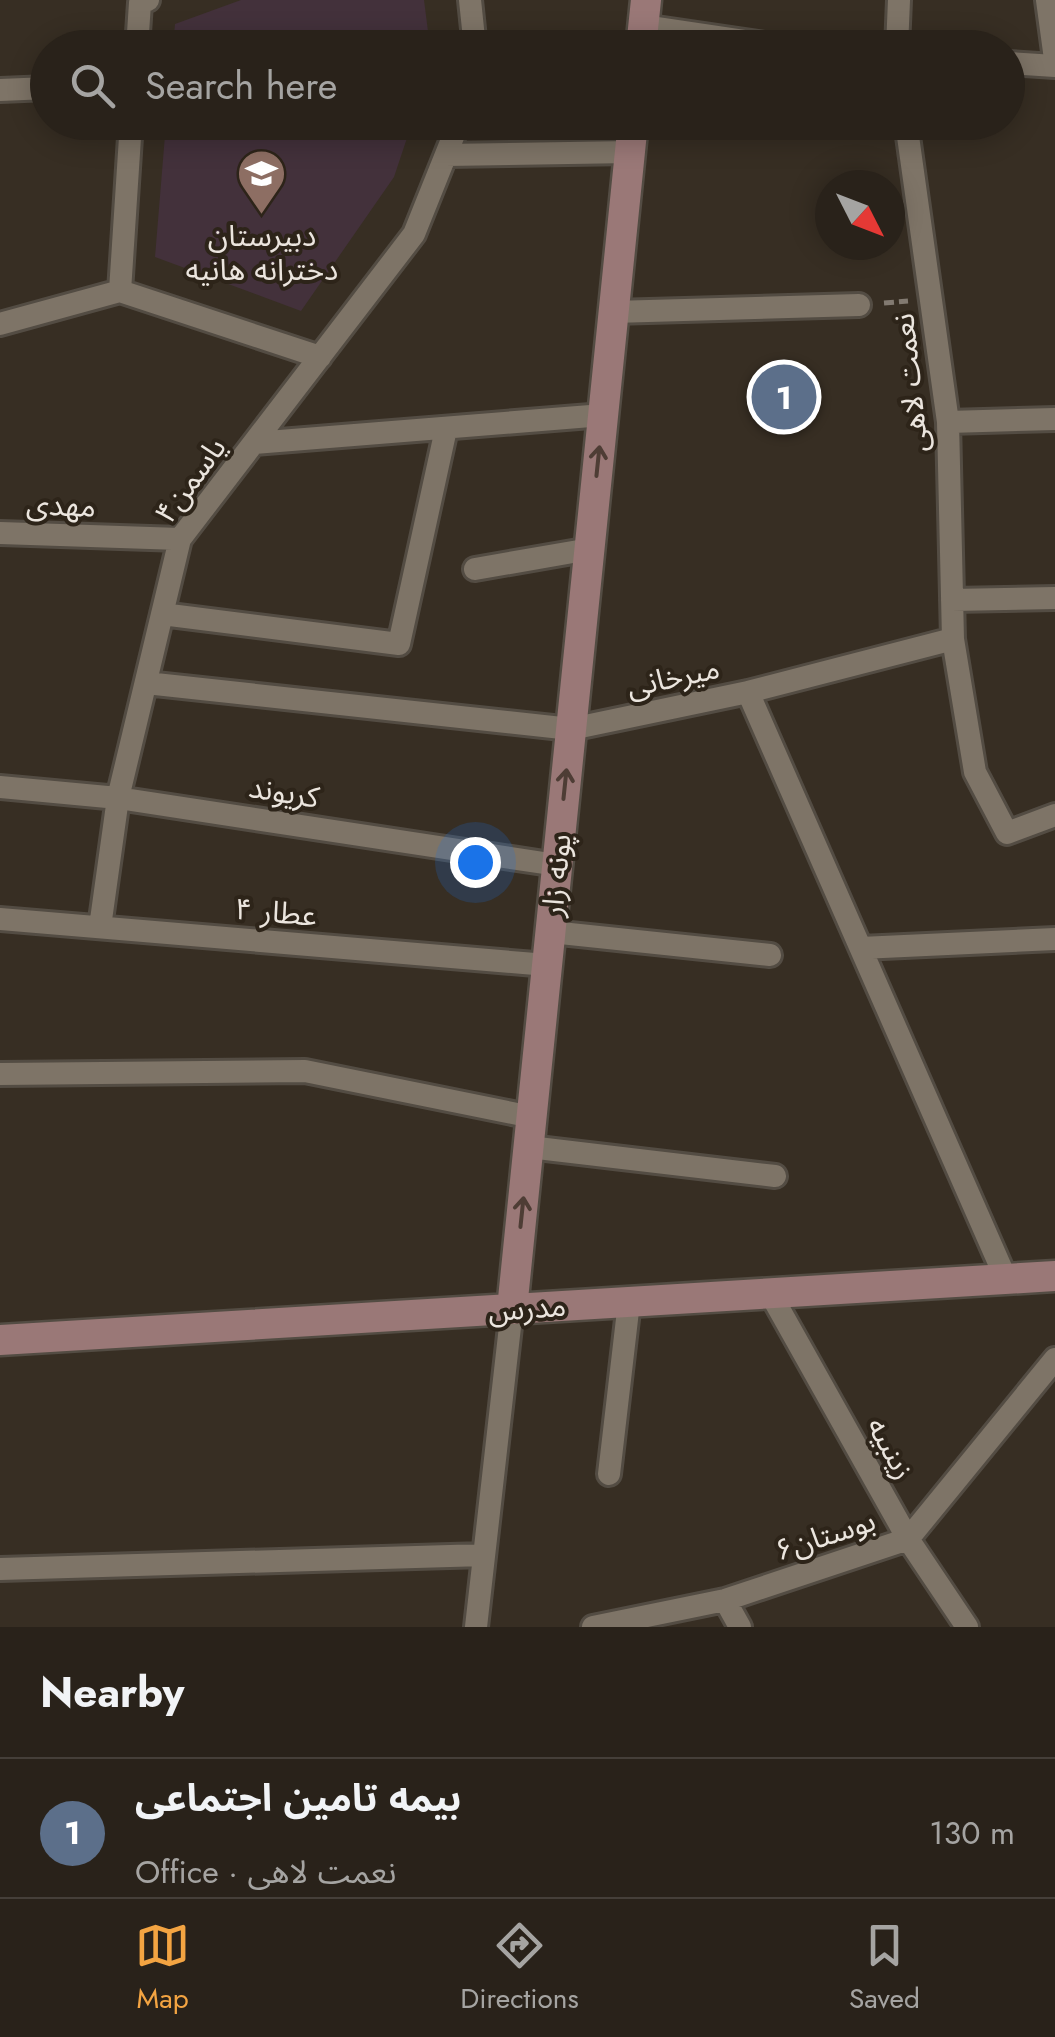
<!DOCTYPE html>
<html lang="en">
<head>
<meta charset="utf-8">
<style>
  :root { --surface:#29221a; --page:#312a23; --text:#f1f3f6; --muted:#a5a4a2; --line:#453f39; --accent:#f3a442 }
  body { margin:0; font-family:Jost,"Noto Sans Arabic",sans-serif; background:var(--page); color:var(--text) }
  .compass { position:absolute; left:815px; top:170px; width:90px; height:90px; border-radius:50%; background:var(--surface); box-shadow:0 5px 25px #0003; rotate:132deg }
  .you { position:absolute; left:475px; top:862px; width:35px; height:35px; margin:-25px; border:8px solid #fff; border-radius:50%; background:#1a73e8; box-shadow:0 0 0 15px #1a73e833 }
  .badge { display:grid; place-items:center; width:65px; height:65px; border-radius:50%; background:var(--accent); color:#fff; font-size:32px; font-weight:700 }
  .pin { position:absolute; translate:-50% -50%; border:5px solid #fff; box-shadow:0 2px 10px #0006 }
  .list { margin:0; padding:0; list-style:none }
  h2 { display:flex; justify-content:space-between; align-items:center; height:130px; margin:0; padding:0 40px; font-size:42px }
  h2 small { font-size:32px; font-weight:400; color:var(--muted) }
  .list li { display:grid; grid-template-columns:65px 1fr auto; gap:30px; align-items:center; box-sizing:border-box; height:140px; padding:0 40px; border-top:2px solid var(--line) }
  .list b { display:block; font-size:38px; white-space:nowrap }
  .list p { margin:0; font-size:32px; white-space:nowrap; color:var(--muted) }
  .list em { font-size:32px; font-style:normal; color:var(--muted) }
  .icon { flex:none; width:55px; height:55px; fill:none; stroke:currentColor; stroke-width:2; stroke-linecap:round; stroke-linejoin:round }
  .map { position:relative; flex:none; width:1055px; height:1627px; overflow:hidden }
  .search { position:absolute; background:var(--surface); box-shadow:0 5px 25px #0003; left:30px; right:30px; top:30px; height:110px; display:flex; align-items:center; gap:25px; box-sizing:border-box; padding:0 35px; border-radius:55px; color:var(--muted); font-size:38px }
  .sheet { height:270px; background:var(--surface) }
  nav { display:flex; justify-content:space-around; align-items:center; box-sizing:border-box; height:140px; border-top:2px solid var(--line); background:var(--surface); font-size:28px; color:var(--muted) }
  nav a { display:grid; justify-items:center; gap:5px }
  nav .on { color:var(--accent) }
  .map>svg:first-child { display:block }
</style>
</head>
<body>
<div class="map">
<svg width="1055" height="1627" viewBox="0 0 1055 1627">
  <rect width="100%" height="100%" fill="#372e23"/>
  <!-- education -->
  <path fill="#43313b" d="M 241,0 L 424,0 L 430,47 L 173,47 L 175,24 Z
    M 166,123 L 166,122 L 412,123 L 394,177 L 301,311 L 155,257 Z"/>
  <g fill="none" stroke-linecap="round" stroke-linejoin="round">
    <defs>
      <path id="street" d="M 470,0 L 475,48
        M 1047,0 L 1055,59
        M 643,26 L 792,48
        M 137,48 L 140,3 L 148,0
        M 897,48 L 899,0
        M 1008,63 L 1055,66
        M 0,90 L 48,88
        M 131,122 L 120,291 L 320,357
        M 906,122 L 948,422 L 953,639
        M 446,155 L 630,152
        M 613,312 L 859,305
        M 0,324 L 120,291
        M 948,422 L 1055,419
        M 254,443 L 603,415
        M 0,533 L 180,539
        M 475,569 L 590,549
        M 952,600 L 1055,598
        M 162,614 L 399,644 L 446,429
        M 146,683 L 571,729 L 748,692 L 953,639 L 975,772 L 1007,833 L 1055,815
        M 748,692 L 1006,1279
        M 0,787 L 118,798 L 557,865
        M 0,919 L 547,965
        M 100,927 L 118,798 L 180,539 L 414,234 L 459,122
        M 551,932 L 770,955
        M 861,948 L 1055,939
        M 0,1074 L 305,1071 L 532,1117
        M 529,1147 L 775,1176
        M 770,1293 L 908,1539 L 967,1627
        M 609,1474 L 629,1302
        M 0,1569 L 484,1555
        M 725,1600 L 740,1627
        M 476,1627 L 512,1309
        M 593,1627 L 725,1600 L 908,1539 L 1055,1359"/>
      <path id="secondary" d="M 641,48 L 646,0
        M 512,1309 L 633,122
        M 0,1340 L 1055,1276"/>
    </defs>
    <!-- street casing -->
    <use href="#street" stroke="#534c43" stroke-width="28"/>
    <!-- secondary casing -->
    <use href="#secondary" stroke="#534c43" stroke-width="35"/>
    <!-- path -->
    <path stroke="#827a71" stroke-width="5" stroke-dasharray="10 5" stroke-linecap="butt" d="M 884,303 L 908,301"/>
    <!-- street -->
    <use href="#street" stroke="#7e7467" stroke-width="22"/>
    <!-- secondary -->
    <use href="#secondary" stroke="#9a7877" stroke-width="30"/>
  </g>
  <!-- one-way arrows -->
  <defs><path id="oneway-shaft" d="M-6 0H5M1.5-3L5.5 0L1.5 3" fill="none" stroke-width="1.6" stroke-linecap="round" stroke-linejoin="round" transform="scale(2.5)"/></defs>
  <g stroke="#4e3d35">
    <use href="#oneway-shaft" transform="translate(598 461) rotate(-84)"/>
    <use href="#oneway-shaft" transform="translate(565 784) rotate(-84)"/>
    <use href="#oneway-shaft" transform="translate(522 1212) rotate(-84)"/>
  </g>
  <!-- icons -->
  <defs>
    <symbol id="university-pin" viewBox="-11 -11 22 30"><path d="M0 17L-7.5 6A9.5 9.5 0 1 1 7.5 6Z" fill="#8d6e63" stroke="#2d2419"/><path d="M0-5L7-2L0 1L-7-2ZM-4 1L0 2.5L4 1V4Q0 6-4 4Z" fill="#fff"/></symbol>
  </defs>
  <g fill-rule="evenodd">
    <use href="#university-pin" x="234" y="146" width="55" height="75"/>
  </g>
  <g text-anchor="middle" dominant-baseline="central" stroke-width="8" stroke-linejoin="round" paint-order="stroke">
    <!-- poi labels -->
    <g font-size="30" fill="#ebe5de" stroke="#2d2419">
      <text x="262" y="235">دبیرستان<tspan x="262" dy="34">دخترانه هانیه</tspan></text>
    </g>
    <!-- street labels -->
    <g font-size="30" fill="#ebe5de" stroke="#2d2419">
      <text transform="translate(910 383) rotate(-96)">نعمت لاهی</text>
      <text transform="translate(190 480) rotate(-54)">یاسمن۴</text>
      <text transform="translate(61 505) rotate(2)">مهدی</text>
      <text transform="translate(673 677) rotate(-12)">میرخانی</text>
      <text transform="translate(284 792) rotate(9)">کریوند</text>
      <text transform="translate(556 875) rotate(-84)">پونه زار</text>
      <text transform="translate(276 912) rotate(5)">عطار ۴</text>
      <text transform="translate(527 1308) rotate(-4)">مدرس</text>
      <text transform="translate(891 1448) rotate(61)">زینبیه</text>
      <text transform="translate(825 1535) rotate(-18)">بوستان۶</text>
    </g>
  </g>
</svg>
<svg class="compass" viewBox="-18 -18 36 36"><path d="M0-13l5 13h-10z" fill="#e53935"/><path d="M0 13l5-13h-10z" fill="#a5a4a2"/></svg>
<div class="you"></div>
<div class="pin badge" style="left:784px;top:397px;background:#5c6f8a">1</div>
<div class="search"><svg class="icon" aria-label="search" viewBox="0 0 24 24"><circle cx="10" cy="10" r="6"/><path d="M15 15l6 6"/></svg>Search here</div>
</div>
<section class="sheet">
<h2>Nearby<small></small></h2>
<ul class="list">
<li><span class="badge" style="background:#5c6f8a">1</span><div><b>بیمه تامین اجتماعی</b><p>Office · نعمت لاهی</p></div><em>130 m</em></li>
</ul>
</section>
<nav>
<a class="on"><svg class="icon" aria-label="map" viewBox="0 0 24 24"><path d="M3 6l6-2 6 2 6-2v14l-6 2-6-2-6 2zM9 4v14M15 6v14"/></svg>Map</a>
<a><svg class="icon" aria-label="directions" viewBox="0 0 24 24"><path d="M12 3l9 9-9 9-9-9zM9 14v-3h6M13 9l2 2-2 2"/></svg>Directions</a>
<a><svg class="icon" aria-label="saved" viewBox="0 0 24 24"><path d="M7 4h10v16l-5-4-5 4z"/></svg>Saved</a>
</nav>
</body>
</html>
